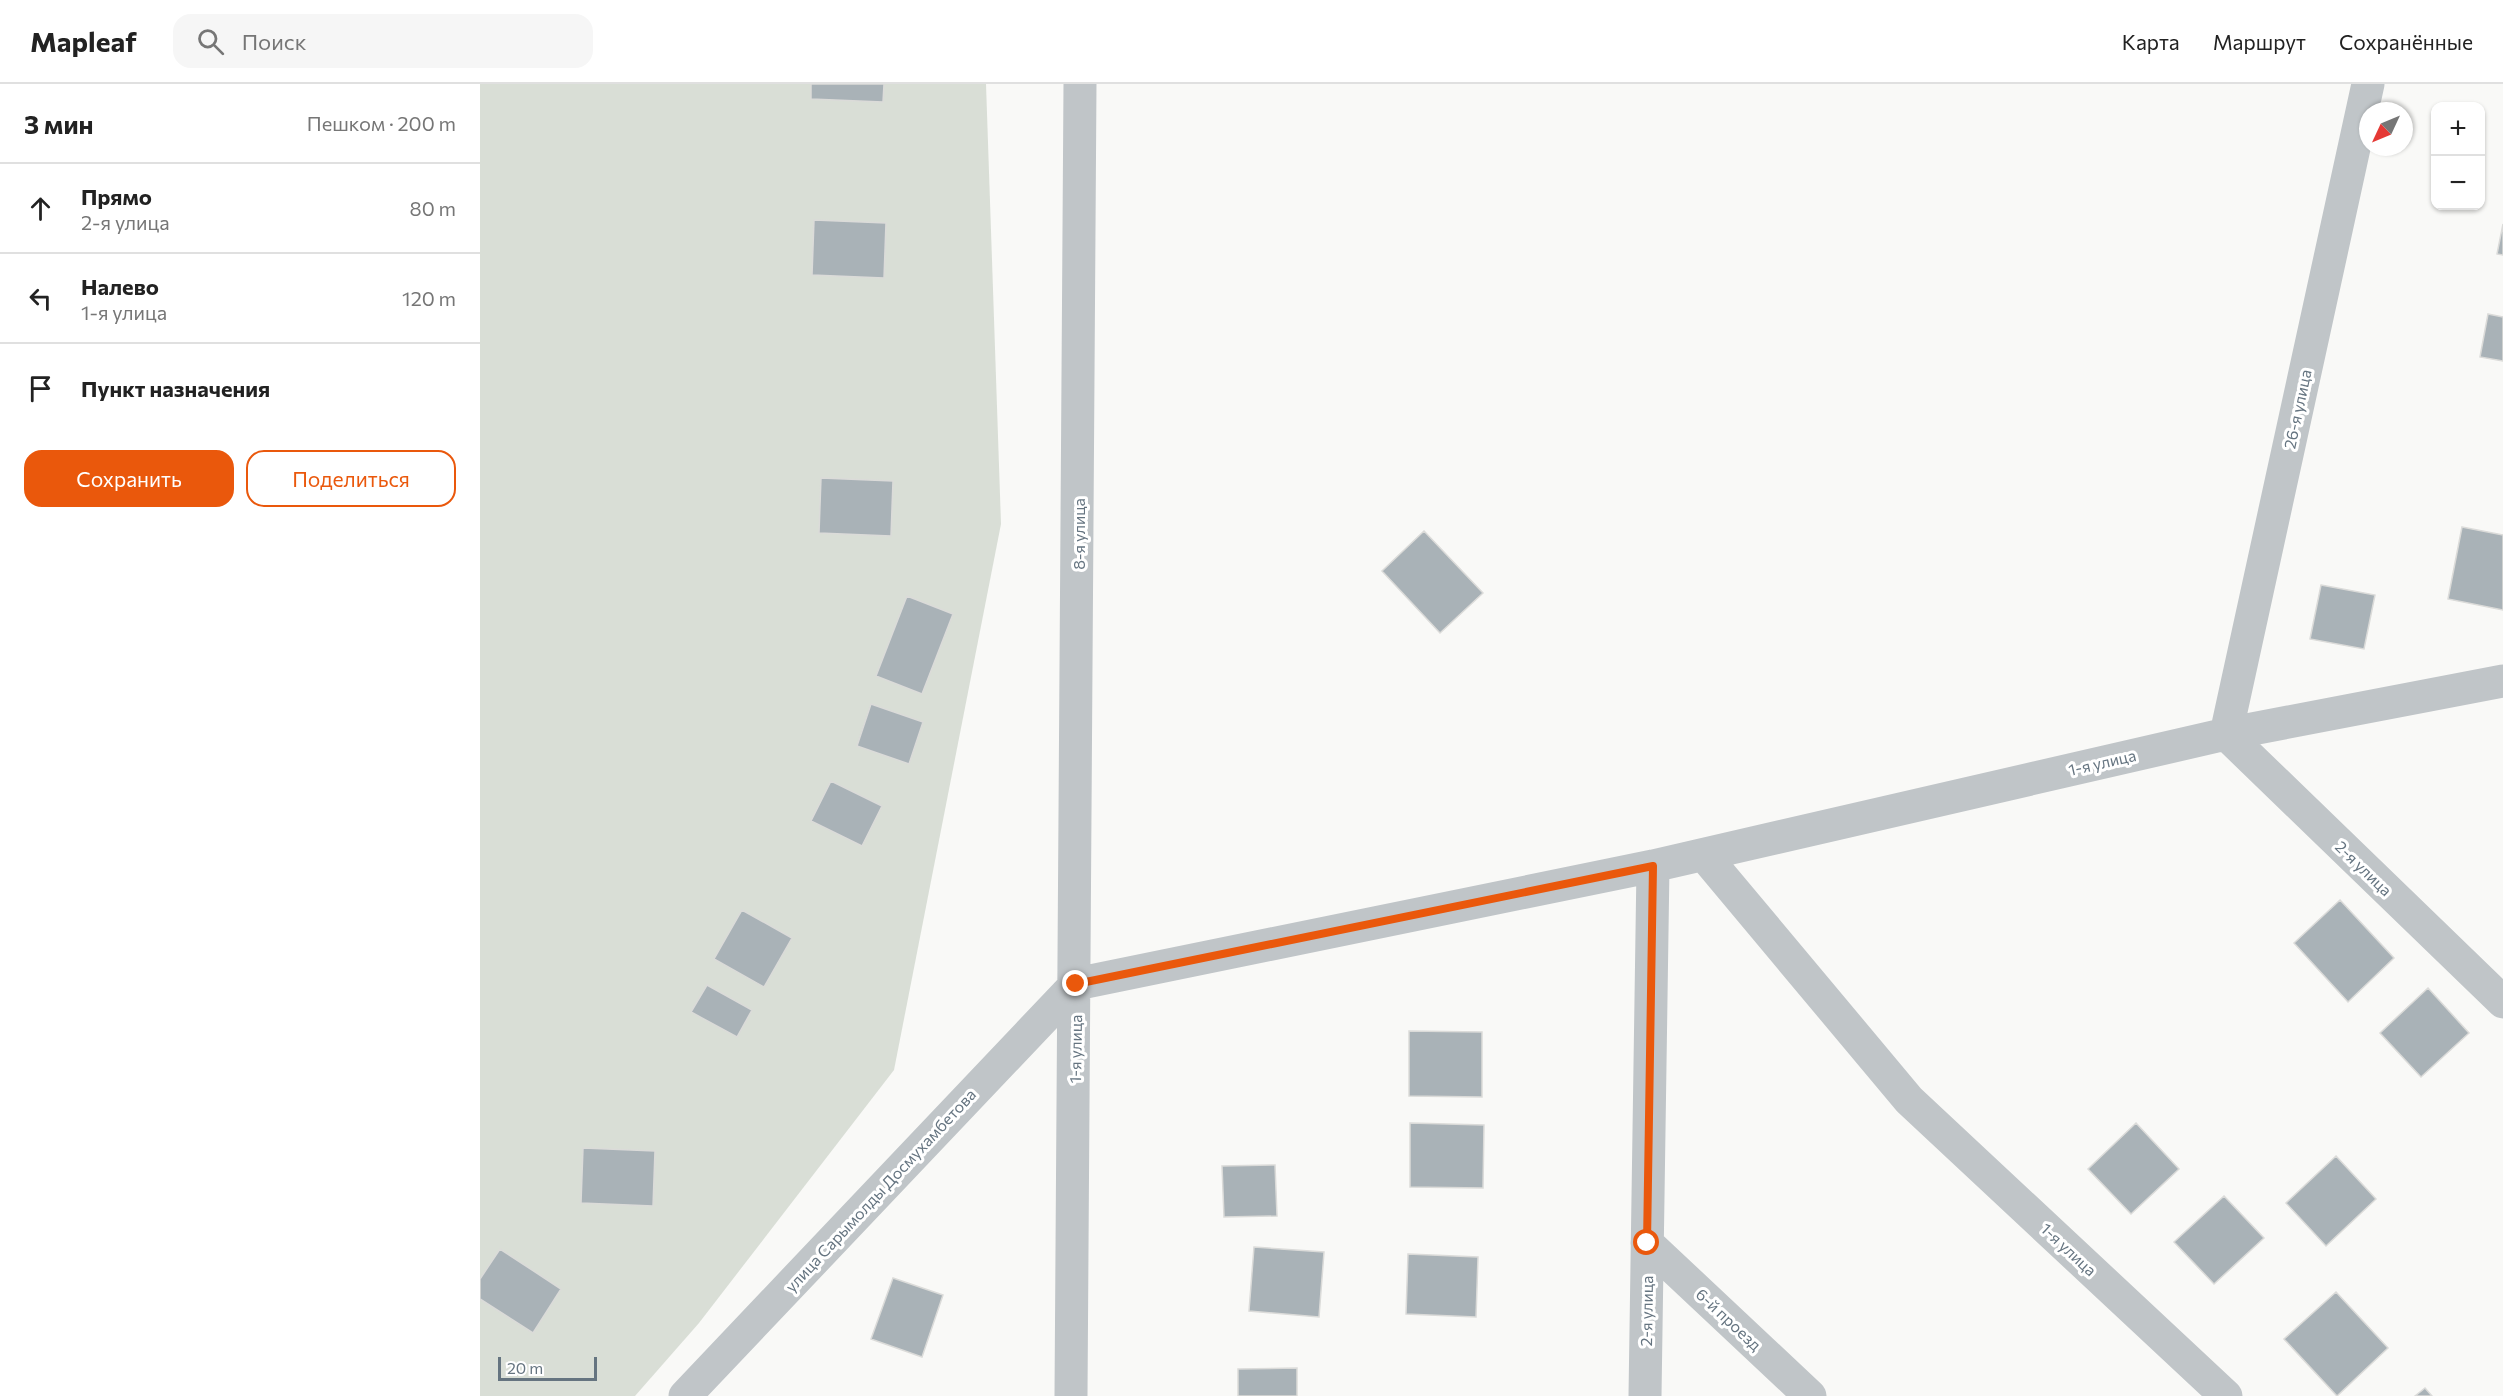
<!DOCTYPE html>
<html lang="ru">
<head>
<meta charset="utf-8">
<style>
  :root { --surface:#fff; --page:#f6f6f6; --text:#222; --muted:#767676; --line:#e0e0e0; --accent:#ea580c }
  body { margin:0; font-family:Commissioner,sans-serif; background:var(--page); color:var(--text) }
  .controls { position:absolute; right:18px; top:18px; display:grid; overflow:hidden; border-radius:12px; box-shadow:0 2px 4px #0004 }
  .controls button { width:54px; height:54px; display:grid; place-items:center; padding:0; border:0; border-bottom:2px solid var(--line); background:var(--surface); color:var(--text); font:30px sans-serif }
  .compass { position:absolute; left:1879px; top:18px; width:54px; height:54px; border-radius:50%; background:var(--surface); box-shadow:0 2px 4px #0004; rotate:226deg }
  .scale { position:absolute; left:18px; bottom:15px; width:99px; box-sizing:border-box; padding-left:6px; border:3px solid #657480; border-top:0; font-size:16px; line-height:21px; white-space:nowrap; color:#657480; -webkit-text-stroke:4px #fff; paint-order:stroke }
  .stop { position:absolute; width:18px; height:18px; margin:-14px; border:4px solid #ea580c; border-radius:50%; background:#fff }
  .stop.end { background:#ea580c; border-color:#fff; box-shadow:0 2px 6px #0008 }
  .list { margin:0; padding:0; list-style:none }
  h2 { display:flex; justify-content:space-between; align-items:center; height:78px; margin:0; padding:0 24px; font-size:26px }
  h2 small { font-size:20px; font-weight:400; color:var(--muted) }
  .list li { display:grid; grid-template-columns:39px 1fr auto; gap:18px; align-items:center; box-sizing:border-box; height:90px; padding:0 24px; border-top:2px solid var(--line) }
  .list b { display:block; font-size:22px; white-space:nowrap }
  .list p { margin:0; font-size:20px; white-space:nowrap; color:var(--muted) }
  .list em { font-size:20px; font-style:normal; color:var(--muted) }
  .actions { display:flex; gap:12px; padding:18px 24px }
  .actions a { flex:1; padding:14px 0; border:2px solid var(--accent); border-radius:18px; text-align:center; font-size:21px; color:var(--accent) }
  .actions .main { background:var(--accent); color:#fff }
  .icon { flex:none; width:33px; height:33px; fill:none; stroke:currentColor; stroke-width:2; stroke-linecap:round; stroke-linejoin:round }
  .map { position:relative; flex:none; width:2023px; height:1312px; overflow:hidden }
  header { display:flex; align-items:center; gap:36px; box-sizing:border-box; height:84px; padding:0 30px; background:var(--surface); border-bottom:2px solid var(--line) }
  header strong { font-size:28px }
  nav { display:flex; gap:33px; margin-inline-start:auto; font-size:21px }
  .search { width:420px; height:54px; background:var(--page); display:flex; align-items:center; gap:15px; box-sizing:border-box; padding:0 21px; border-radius:18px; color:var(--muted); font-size:22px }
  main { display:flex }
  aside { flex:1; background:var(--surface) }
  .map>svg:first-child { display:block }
</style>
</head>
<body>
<header>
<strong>Mapleaf</strong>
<div class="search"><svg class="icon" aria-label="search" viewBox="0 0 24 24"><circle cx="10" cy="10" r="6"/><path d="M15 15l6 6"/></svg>Поиск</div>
<nav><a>Карта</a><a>Маршрут</a><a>Сохранённые</a></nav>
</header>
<main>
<aside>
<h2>3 мин<small>Пешком · 200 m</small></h2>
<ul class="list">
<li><svg class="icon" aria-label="ahead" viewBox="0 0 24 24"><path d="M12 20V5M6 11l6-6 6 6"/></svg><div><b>Прямо</b><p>2-я улица</p></div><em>80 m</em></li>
<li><svg class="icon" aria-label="left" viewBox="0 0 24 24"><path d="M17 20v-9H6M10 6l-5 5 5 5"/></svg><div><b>Налево</b><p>1-я улица</p></div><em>120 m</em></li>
<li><svg class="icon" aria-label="arrive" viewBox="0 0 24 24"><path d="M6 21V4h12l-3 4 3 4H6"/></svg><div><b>Пункт назначения</b></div></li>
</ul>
<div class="actions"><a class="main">Сохранить</a><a>Поделиться</a></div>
</aside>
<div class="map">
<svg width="2023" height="1312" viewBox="0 0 2023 1312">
  <rect width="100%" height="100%" fill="#f9f9f7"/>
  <!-- green -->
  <path fill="#d9ded6" d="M 0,0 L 506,0 L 521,440 L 414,986 L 219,1239 L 155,1312 L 0,1312 Z"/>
  <!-- building -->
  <path fill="#a9b2b7" stroke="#dbdbd9" stroke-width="1.5" d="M 331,0 L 404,0 L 403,18 L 331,15 Z
    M 334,136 L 406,139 L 404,194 L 332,191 Z
    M 2023,140 L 2023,171 L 2017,170 Z
    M 2008,230 L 2023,233 L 2023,277 L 2000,273 Z
    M 341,394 L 413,397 L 411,452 L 339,449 Z
    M 1982,443 L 2023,451 L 2023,526 L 1968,515 Z
    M 944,447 L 1003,509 L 960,549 L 902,487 Z
    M 1841,501 L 1895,511 L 1884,565 L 1830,555 Z
    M 427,512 L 473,530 L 442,610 L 396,592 Z
    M 391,620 L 443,638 L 429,680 L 377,662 Z
    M 351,697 L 402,722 L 382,762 L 331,737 Z
    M 1860,816 L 1914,874 L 1868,918 L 1814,859 Z
    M 262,826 L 312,854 L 284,903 L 234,875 Z
    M 227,901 L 272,926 L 257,953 L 211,928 Z
    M 1948,904 L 1989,949 L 1941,993 L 1900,949 Z
    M 929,947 L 1002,948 L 1002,1013 L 929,1012 Z
    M 930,1039 L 1004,1041 L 1003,1104 L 930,1103 Z
    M 1656,1039 L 1699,1085 L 1651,1130 L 1608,1085 Z
    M 103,1064 L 175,1067 L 173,1122 L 101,1119 Z
    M 1856,1072 L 1896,1115 L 1846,1162 L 1806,1119 Z
    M 795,1081 L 797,1132 L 744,1133 L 742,1082 Z
    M 1744,1112 L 1784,1154 L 1734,1200 L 1694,1158 Z
    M 774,1163 L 844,1168 L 839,1233 L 769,1227 Z
    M 20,1165 L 81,1205 L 53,1249 L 0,1215 L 0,1195 Z
    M 928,1170 L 998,1173 L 996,1233 L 926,1230 Z
    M 413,1194 L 463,1211 L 442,1273 L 391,1255 Z
    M 1856,1208 L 1908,1264 L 1857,1312 L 1804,1255 Z
    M 817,1284 L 817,1312 L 758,1312 L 758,1285 Z
    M 1945,1304 L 1952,1312 L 1935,1312 Z"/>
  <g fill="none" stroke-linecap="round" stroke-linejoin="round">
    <!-- minor -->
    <path stroke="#c0c5c8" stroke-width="33" d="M 1888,0 L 1746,650 L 2023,918
      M 1224,771 L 1429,1016 L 1746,1312
      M 596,900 L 1173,782 L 1746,650 L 2023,597
      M 1167,1159 L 1330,1312
      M 205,1312 L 596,900
      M 591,1312 L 600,0
      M 1165,1312 L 1173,782"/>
  </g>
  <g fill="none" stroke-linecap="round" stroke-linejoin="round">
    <!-- route -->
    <path stroke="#ea580c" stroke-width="8" d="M 596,900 L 1173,782 L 1167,1159"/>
  </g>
  <g text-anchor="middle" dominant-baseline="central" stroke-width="6" stroke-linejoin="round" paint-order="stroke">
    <!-- street labels -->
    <g font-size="16" fill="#657480" stroke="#fff">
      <text transform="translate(1817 325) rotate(-78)">26-я улица</text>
      <text transform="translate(598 450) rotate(-90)">8-я улица</text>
      <text transform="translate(1622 678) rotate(-13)">1-я улица</text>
      <text transform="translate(1884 784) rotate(44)">2-я улица</text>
      <text transform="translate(595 965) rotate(-89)">1-я улица</text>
      <text transform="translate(400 1106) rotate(-47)">улица Сарымолды Досмухамбетова</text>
      <text transform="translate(1589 1165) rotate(43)">1-я улица</text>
      <text transform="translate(1166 1227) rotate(-89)">2-я улица</text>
      <text transform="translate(1249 1235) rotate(43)">6-й проезд</text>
    </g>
  </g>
</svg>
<div class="controls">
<button>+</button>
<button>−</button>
</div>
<svg class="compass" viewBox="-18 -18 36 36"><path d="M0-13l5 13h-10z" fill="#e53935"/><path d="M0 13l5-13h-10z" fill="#767676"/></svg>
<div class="scale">20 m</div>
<div class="stop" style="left:1167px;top:1159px"></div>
<div class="stop end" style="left:596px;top:900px"></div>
</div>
</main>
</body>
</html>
